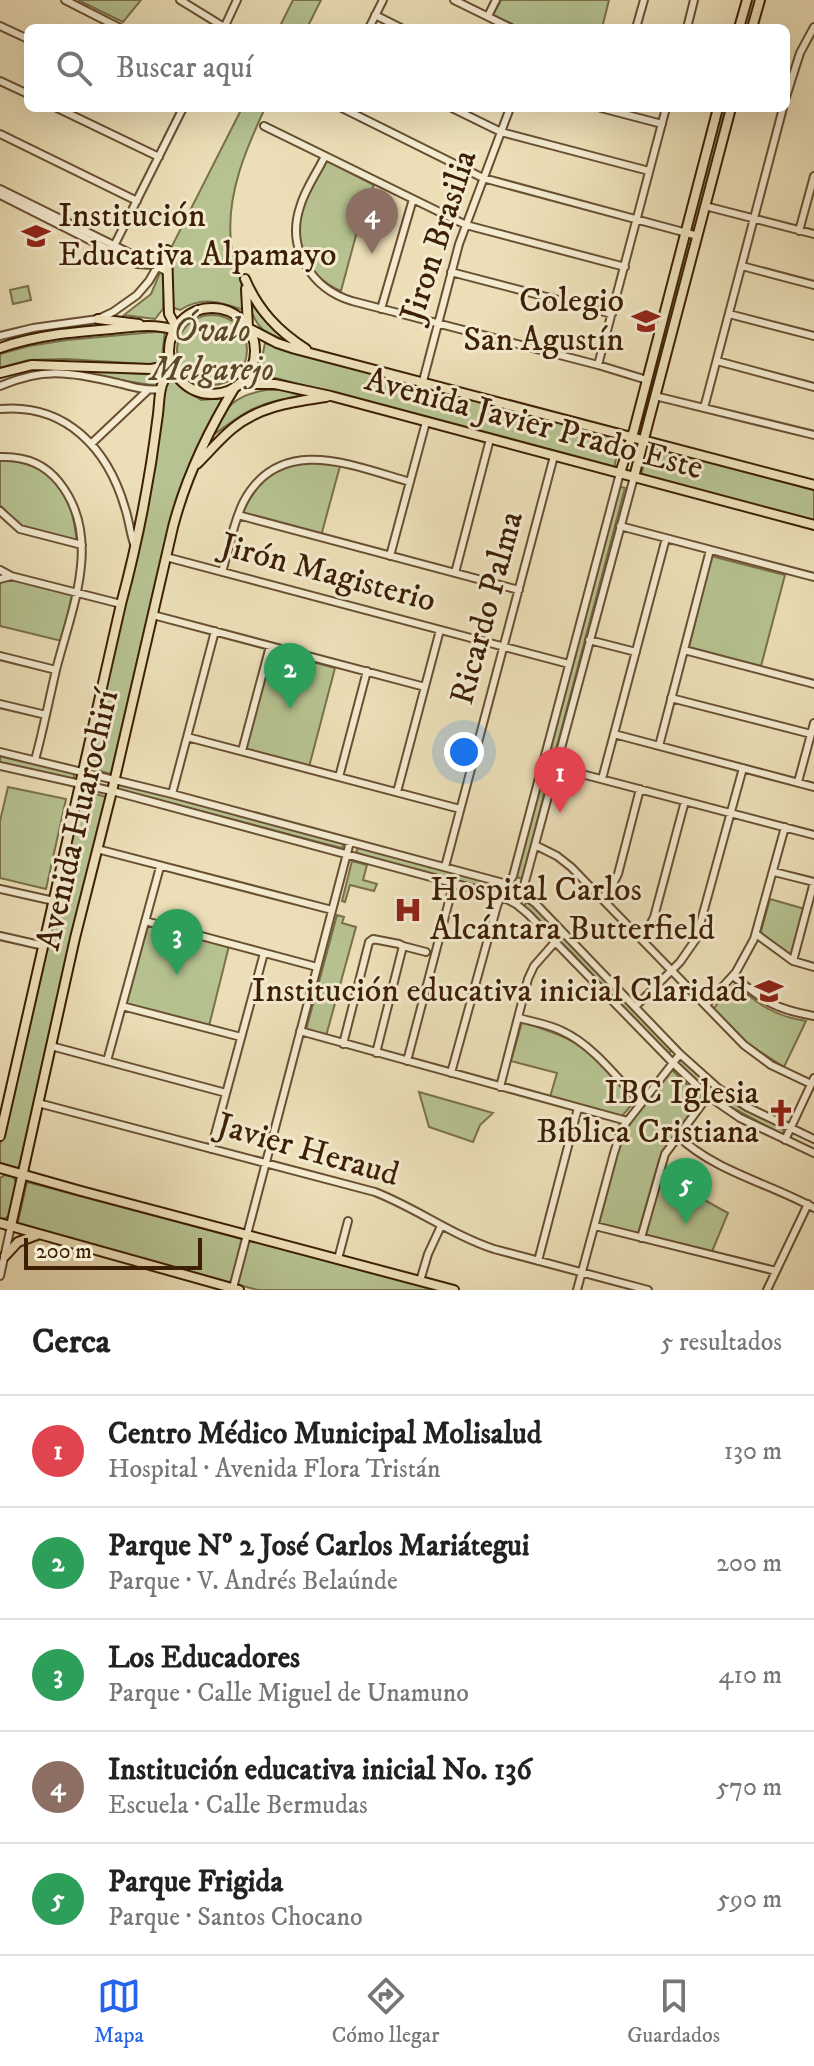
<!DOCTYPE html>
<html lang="es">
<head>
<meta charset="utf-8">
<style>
  :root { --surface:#fff; --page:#f2f2f2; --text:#222; --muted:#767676; --line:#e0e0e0; --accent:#2563eb }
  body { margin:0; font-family:"IM FELL DW Pica",serif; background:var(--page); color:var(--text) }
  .scale { position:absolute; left:24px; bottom:20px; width:178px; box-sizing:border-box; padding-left:8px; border:4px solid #3d1f04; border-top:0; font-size:22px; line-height:28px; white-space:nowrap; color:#3d1f04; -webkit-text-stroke:6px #f3ead0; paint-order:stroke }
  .you { position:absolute; left:464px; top:752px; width:28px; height:28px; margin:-20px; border:6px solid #fff; border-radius:50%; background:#1a73e8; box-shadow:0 0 0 12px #1a73e833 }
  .badge { display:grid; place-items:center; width:52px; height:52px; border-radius:50%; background:var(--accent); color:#fff; font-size:26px; font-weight:700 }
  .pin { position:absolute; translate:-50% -66px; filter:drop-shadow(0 2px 4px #0008) }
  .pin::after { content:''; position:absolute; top:42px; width:28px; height:24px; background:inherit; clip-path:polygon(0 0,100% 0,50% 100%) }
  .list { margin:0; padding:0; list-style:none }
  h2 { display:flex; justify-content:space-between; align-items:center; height:104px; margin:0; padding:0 32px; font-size:34px }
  h2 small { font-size:26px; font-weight:400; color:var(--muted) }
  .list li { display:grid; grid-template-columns:52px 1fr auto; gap:24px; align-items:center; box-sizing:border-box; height:112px; padding:0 32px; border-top:2px solid var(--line) }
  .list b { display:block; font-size:30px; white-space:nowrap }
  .list p { margin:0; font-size:26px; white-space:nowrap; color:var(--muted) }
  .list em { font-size:26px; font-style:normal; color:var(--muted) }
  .icon { flex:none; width:44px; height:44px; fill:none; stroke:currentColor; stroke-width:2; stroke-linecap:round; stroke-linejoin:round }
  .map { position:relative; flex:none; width:814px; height:1290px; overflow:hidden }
  .search { position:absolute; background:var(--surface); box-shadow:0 8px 32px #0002; left:24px; right:24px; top:24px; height:88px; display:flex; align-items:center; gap:20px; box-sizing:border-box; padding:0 28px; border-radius:12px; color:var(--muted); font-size:30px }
  .sheet { height:664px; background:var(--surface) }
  nav { display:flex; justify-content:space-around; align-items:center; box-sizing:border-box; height:112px; border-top:2px solid var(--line); background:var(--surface); font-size:22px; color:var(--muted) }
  nav a { display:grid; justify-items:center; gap:4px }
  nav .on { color:var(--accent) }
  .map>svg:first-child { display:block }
</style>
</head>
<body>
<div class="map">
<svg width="814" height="1290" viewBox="0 0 814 1290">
  <rect width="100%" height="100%" fill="#ecdfb7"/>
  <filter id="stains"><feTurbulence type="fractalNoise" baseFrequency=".0025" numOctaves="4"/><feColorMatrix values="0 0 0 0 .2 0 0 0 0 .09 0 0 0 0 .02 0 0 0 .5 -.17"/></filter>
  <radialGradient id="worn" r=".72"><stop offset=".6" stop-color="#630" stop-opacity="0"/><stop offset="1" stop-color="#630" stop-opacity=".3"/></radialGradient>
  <!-- green -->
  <path fill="#b6c290" stroke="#7a704a" stroke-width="2" d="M 78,0 L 141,0 L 123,22 Z
    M 293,0 L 321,0 L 307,28 L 279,28 Z
    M 501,0 L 609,0 L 602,28 L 520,28 L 493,15 Z
    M 242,108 L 265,108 C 246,149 226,195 231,242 C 232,255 238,266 240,278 C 243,289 243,299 243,310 C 221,302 202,296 180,310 L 171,307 L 170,255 L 172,246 Z
    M 722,108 L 728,108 L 695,230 L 690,228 Z
    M 327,161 L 374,185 L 362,213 L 341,291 C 308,277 290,242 302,207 C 308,191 319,176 327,161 Z
    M 686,244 L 691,244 L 643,430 L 638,429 Z
    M 162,268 L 165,270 L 163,309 L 155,319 L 124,315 L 151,294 Z
    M 28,286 L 31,300 L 13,304 L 10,290 Z
    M 252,305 L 272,328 L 288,341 C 266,334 256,329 250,306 Z
    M177 350a35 35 0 1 1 70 0a35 35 0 1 1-70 0Z
    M 165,331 L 161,365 L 66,359 L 28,360 L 0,368 L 0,354 L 29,346 L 67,340 Z
    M 265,343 L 297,354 L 332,362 L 620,438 L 614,469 L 276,378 L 252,379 L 260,367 Z
    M 74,369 L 157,375 L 157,386 L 74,373 Z
    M 169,378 L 201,400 L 225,398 L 193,457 L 171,516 L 111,774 L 89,768 L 152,478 L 165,386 Z
    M 266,390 L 284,390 L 301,396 C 258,402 246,411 212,436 C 227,406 232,396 266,390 Z
    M 648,447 L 814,490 L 814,520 L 641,476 Z
    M 0,461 C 33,459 56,475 69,505 C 74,516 75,530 77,542 L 19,525 L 0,505 Z
    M 318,462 L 340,466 L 321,536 L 242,515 C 257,478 279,464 318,462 Z
    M 618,486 L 625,488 L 522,879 L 514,876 Z
    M 711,556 L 785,575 L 761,666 L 689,647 Z
    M 5,580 L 21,581 L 69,593 L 72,595 L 62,641 L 0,626 L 0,582 Z
    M 271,651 L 335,668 L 309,767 L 245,750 Z
    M 0,756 L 74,773 L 74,780 L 0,763 Z
    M 119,783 L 342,843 L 344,846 L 341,848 L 117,789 Z
    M 8,787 L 66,799 L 46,889 L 0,878 L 0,821 Z
    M 82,790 L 106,797 L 19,1169 L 0,1164 L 0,1145 Z
    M 358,847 L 499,885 L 497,891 L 356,853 Z
    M 352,861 L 367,865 L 363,880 L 377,884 L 374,891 L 350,885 L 345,902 L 342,901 Z
    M 770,899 L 805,909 L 791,954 L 788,954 L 762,934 L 761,931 Z
    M 528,901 L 547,917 L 673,1049 L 668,1054 L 573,954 L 523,907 Z
    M 337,915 L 344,917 L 342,923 L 356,927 L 326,1036 L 306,1030 Z
    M 145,925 L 229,946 L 209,1026 L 125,1004 Z
    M 735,984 C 759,1005 774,1016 806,1021 L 784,1067 L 745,1042 L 713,1009 Z
    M 522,1022 C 540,1028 559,1033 575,1043 C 598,1058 616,1082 635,1101 L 622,1116 L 550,1097 L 557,1073 L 511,1061 Z
    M 680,1058 L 726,1096 L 783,1128 L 784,1133 L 781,1134 L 729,1106 L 710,1093 L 677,1062 Z
    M 671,1069 L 702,1099 L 676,1132 L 659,1160 L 638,1234 L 598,1224 L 616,1154 L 626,1128 Z
    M 419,1092 L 493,1113 L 480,1125 L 473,1142 L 429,1127 Z
    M 5,1175 L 13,1177 L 17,1183 L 10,1215 L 4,1219 L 0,1218 L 0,1178 Z
    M 661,1176 L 728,1213 L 711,1254 L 646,1235 Z
    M 27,1182 L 438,1290 L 258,1290 L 17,1226 Z"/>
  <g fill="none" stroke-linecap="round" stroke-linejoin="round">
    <defs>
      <path id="minor" d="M 65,0 L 120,28
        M 180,0 L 224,27
        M 454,0 L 511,28
        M 375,15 L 401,28
        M 488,16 L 496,0
        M 0,26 L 28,39
        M 224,28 L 237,0
        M 369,28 L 383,0
        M 636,28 L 644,0
        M 687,28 L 694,0
        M 0,81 L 28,94
        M 786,97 L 800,53 L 814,27
        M 57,108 L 159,157
        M 342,108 L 483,178 L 698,236
        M 452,108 L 501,132 L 649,171
        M 601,108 L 662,124
        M 264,126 L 466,225 L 625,267
        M 0,134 L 137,201
        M 325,156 C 317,173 305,189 300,207 C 286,249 312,289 352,301 L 598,365 L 647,380
        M 0,189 L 168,272
        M 0,195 L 137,264 L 152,265
        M 705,206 L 814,234
        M 799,231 L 814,176
        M 114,246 L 183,108
        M 742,266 L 814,285
        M 451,272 L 612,314
        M 381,309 L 413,199
        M 729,314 L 814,336
        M 0,336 L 33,328 L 98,319 L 113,312 L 137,295 L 149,281 L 167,250
        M 717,361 L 814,387
        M 598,365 L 666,108
        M 423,381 L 459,244 L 510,108
        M 0,386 C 46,366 71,373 118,383 C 133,387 146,391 161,389
        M 655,396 L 814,435
        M 704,408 L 783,108
        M 0,409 C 66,403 108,449 125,508 C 129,520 130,532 134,544
        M 92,443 L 147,391
        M 0,457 C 24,456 44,463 59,482 C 104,538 71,610 56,670 C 49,700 43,731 35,760
        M 0,511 L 20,529 L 82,545
        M 238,515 L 519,590
        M 620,526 L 814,577
        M 390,556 L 426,422
        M 166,557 L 569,664
        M 0,570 L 11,576
        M 222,572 C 229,549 233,522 244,501 C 281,433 354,466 410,482
        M 455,573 L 490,439
        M 0,579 L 11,576 L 121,604
        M 153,615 L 425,687
        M 589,640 L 636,652
        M 684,650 L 814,684
        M 0,656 L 56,670
        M 671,698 L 811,734
        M 0,704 L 46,715
        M 614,734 L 814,787
        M 187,737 L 460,809
        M 659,746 L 710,550
        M 242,751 L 270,646
        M 0,752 L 172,794 L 507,884 L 535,903 L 680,1054 L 718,1088 L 747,1107 L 814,1139
        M 0,766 L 112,791 L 501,896 L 516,904 L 528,914 L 672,1062 L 708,1096 L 740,1118 L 814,1153
        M 555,767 L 814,835
        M 339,777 L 367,671
        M 602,779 L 666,538
        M 798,782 L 814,723
        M 397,792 L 440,630
        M 172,794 L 215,631
        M 535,845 L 557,856 L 571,867 L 744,1045 L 771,1065 L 811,1084
        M 97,849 L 332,910
        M 445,867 L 554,456
        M 774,872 L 814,882
        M 0,889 L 54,901
        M 602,898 L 612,886 L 618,874 L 640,789
        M 516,904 L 522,893 L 634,477
        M 145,921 L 317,967
        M 756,934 L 793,961 L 814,967
        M 0,936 L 44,946
        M 639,937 L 649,927 L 654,917 L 685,801
        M 403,946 L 426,952
        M 793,961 L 814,882
        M 733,976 C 764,1001 774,1009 814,1016
        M 706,1005 L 736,972 L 754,939 L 785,827
        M 122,1006 L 241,1037
        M 636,1006 L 680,962 L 696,939 L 743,768
        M 519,1018 C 533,1022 548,1024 562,1031 C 593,1045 617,1078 641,1103
        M 300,1031 L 627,1121
        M 343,1044 L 369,942 L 373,939 L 399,944 L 403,946 L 376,1053
        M 51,1046 L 226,1093
        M 107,1061 L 160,867
        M 407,1061 L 454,882
        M 451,1073 L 497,906 L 501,896 L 513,876 L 620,473
        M 500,1087 L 528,979 L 534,966 L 556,941
        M 38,1103 L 375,1192 C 416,1208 452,1235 494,1249 L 648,1290
        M 678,1136 C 716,1172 769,1183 814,1208
        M 785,1140 L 814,1078
        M 211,1149 L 264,953
        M 595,1226 L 776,1271
        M 641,1238 L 665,1154 L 708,1096
        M 338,1259 L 348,1221
        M 538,1261 L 578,1108
        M 0,1276 L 11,1226
        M 420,1281 L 428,1254 L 441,1226
        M 233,1288 L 350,842
        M 577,1290 L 614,1153 L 622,1128 L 680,1054
        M 767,1290 L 808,1204"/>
      <path id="major" d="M 739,28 L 747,0
        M 752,28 L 760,0
        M 167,250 L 169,314 L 176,327
        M 245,279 C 258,310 278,331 306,349
        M 246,289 L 248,327
        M169 351a43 43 0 1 1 86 0a43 43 0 1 1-86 0Z
        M 98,319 L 139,324
        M 250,329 L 277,343 L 295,349 L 814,485
        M 0,348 C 36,335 74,332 112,329 C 132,327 154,323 174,330
        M 0,373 L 32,365 L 151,369 L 172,365
        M 239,384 L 275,384 L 331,396 L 814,525
        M 197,464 C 209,452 220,439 232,429 C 259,406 293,402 326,397
        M 620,473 L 634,430 L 718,108
        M 634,477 L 731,108
        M 0,1136 L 121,604 C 138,541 150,479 158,414 C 160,398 158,379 174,370
        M 0,1168 L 81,1191 L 454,1290
        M 0,1223 L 239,1290
        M 11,1226 L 75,938 L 112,791 L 173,527 C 186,477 208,431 235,387
        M 5,1256 L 18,1242 L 37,1235"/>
    </defs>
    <!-- minor casing -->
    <use href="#minor" stroke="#694f31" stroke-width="10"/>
    <!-- major casing -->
    <use href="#major" stroke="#3d1f04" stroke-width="12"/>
    <!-- minor -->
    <use href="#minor" stroke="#f3ead0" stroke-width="6"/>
    <!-- major -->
    <use href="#major" stroke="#ecdfb7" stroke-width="8"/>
  </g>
  <!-- icons -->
  <defs>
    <symbol id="school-bare" viewBox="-9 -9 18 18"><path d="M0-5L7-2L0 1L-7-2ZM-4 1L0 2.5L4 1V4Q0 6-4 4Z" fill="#8f2418" stroke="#f3ead0" stroke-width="2.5" paint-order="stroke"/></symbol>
    <symbol id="hospital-bare" viewBox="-9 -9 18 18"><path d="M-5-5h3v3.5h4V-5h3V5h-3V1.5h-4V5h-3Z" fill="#8f2418" stroke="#f3ead0" stroke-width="2.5" paint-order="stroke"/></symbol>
    <symbol id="church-bare" viewBox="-9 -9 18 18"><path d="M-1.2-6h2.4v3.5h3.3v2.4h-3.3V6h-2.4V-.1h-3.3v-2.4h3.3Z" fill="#8f2418" stroke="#f3ead0" stroke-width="2.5" paint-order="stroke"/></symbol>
  </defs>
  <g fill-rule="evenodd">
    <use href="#school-bare" x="16" y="216" width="40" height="40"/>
    <use href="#school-bare" x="626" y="301" width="40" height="40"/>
    <use href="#hospital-bare" x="388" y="890" width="40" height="40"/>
    <use href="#school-bare" x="749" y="971" width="40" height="40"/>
    <use href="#church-bare" x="761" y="1093" width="40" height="40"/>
  </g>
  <g text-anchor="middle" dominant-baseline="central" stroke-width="6" stroke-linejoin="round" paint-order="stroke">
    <!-- poi labels -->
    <g font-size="34" fill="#3d1f04" stroke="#f3ead0" text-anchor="end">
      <text x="58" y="216" text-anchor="start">Institución<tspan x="58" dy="39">Educativa Alpamayo</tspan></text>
      <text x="624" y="301">Colegio<tspan x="624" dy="39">San Agustín</tspan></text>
      <text x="430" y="890" text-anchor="start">Hospital Carlos<tspan x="430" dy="39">Alcántara Butterfield</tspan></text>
      <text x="747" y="991">Institución educativa inicial Claridad</text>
      <text x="759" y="1093">IBC Iglesia<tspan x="759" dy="39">Bíblica Cristiana</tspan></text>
    </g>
    <!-- street labels -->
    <g font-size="34" fill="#3d1f04" stroke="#f3ead0">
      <text transform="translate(439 236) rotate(-72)">Jiron Brasilia</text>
      <text transform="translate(534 424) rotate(15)">Avenida Javier Prado Este</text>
      <text transform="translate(328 573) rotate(15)">Jirón Magisterio</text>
      <text transform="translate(487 608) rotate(-75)">Ricardo Palma</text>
      <text transform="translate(78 820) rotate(-77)">Avenida Huarochirí</text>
      <text transform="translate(308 1150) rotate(16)">Javier Heraud</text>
    </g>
    <!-- park labels -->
    <g font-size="34" font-style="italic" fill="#5b4827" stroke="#f3ead0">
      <text x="212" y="331">Óvalo<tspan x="212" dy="39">Melgarejo</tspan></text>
    </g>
  </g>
  <rect width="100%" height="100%" filter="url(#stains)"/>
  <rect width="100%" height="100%" fill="url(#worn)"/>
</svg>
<div class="scale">200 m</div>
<div class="you"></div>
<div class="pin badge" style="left:560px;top:813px;background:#e0444e">1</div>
<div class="pin badge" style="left:290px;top:709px;background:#2e9e5b">2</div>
<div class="pin badge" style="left:177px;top:975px;background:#2e9e5b">3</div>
<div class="pin badge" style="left:372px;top:254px;background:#8d6e63">4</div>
<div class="pin badge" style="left:686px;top:1224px;background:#2e9e5b">5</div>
<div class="search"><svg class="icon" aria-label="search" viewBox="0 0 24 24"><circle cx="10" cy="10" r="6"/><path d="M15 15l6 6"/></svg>Buscar aquí</div>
</div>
<section class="sheet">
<h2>Cerca<small>5 resultados</small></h2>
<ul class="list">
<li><span class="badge" style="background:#e0444e">1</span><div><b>Centro Médico Municipal Molisalud</b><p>Hospital · Avenida Flora Tristán</p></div><em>130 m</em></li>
<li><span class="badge" style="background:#2e9e5b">2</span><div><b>Parque Nº 2 José Carlos Mariátegui</b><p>Parque · V. Andrés Belaúnde</p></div><em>200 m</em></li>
<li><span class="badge" style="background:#2e9e5b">3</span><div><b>Los Educadores</b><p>Parque · Calle Miguel de Unamuno</p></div><em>410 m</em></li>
<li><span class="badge" style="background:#8d6e63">4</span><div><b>Institución educativa inicial No. 136</b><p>Escuela · Calle Bermudas</p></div><em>570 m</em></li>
<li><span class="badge" style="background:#2e9e5b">5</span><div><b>Parque Frigida</b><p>Parque · Santos Chocano</p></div><em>590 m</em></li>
</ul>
</section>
<nav>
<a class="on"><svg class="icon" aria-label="map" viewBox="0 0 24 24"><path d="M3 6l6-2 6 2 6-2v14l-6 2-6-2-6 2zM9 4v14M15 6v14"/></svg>Mapa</a>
<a><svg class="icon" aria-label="directions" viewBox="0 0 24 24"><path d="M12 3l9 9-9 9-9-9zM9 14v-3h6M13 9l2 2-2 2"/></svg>Cómo llegar</a>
<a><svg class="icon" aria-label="saved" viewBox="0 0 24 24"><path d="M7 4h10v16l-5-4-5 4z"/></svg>Guardados</a>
</nav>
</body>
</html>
